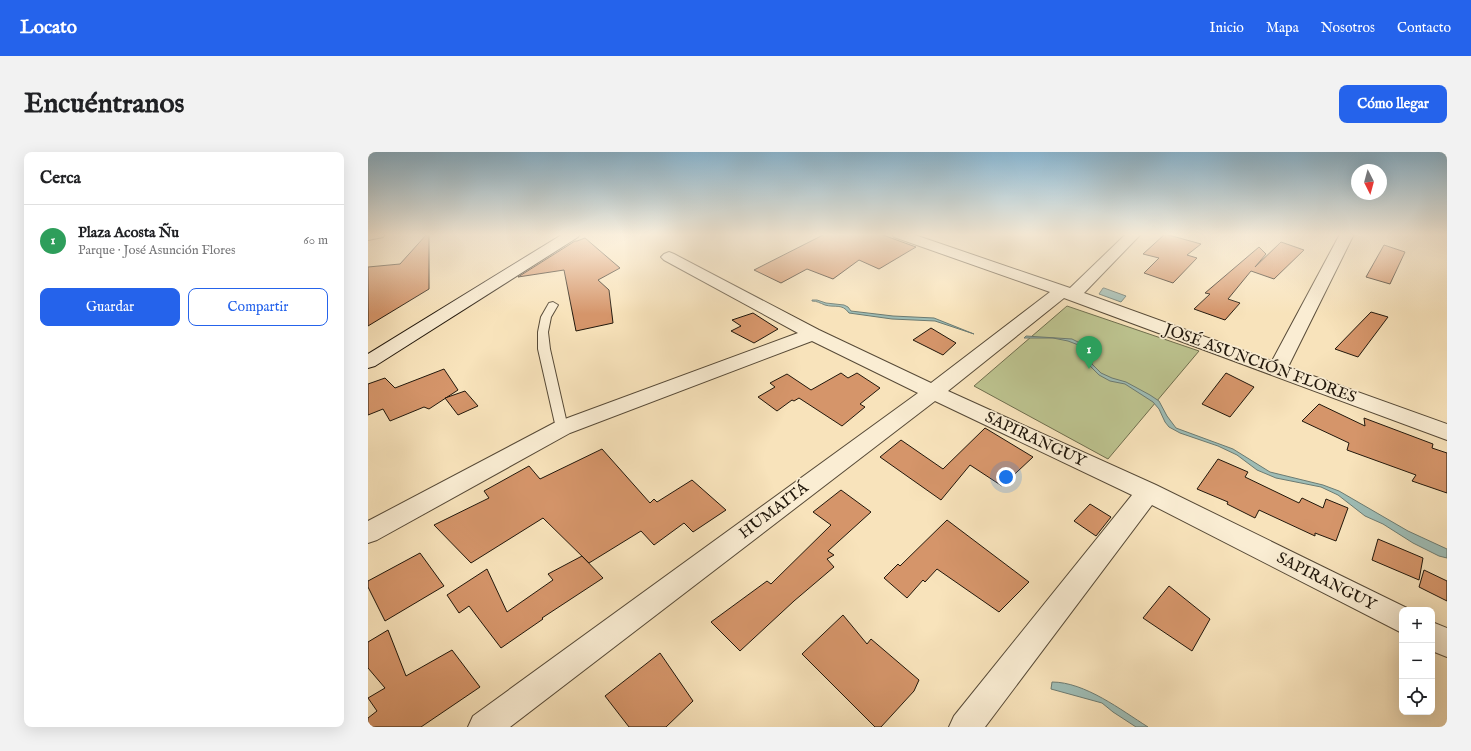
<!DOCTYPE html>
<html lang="es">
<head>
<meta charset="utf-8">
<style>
  :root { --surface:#fff; --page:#f2f2f2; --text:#202124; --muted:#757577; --line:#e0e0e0; --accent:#2563eb }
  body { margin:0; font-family:"IM FELL English",serif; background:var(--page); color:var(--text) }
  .controls { position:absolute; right:12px; bottom:12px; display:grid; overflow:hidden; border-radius:8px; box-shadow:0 4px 16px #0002 }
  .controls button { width:36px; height:36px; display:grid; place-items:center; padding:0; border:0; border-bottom:1px solid var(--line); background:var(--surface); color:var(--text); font:20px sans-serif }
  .compass { position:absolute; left:983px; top:12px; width:36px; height:36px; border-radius:50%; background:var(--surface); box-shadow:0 4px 16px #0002; rotate:174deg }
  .you { position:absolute; left:638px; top:325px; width:14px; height:14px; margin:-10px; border:3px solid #fff; border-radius:50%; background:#1a73e8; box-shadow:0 0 0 6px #1a73e833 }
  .badge { display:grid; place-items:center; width:26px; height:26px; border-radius:50%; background:var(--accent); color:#fff; font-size:13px; font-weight:700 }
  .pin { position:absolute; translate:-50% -33px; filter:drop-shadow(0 1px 2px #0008) }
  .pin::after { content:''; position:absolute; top:21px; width:14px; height:12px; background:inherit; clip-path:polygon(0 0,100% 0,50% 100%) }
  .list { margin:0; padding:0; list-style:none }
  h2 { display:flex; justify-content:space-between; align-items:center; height:52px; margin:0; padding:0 16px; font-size:17px }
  h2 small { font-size:13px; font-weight:400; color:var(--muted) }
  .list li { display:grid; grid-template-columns:26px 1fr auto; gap:12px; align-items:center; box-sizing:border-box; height:72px; padding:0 16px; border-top:1px solid var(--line) }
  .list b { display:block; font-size:15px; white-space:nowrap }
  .list p { margin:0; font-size:13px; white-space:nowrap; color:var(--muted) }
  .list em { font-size:13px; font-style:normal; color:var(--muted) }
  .actions { display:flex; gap:8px; padding:12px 16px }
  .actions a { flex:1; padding:9px 0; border:1px solid var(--accent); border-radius:8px; text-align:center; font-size:14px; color:var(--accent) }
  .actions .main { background:var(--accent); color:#fff }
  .icon { flex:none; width:22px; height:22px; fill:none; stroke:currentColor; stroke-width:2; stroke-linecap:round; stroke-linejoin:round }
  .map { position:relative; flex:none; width:1079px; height:575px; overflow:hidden; border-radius:8px }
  header { display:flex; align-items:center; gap:24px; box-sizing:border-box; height:56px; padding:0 20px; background:var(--accent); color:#fff }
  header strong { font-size:19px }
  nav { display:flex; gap:22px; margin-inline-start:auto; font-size:14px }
  .intro { display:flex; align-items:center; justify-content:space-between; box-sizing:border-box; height:96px; padding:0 24px }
  h1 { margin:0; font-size:28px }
  .button { padding:10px 18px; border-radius:8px; background:var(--accent); color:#fff; font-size:14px; font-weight:700 }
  main { display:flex; gap:24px; padding:0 24px }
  aside { flex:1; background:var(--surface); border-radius:8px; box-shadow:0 4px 16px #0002 }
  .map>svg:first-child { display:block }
</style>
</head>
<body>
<header>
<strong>Locato</strong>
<nav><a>Inicio</a><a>Mapa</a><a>Nosotros</a><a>Contacto</a></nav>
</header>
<div class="intro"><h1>Encuéntranos</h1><a class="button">Cómo llegar</a></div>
<main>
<aside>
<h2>Cerca<small></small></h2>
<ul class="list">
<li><span class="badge" style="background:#2e9e5b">1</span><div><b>Plaza Acosta Ñu</b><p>Parque · José Asunción Flores</p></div><em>60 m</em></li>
</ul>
<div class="actions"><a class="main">Guardar</a><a>Compartir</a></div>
</aside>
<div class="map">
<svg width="1079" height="575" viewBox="0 0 1079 575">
  <rect width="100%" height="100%" fill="#f8e3bb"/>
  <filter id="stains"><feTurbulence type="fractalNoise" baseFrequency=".005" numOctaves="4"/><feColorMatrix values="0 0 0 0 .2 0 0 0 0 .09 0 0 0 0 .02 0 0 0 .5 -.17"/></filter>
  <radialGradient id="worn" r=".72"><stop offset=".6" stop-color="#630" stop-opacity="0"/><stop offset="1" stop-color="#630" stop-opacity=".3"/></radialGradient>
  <!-- green -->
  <path fill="#bdc490" stroke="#6f6e4e" d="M 699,154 L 831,199 L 740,307 L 606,234 Z"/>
  <!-- water -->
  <path fill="#9ebdb6" stroke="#6c7b72" d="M 735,136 L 736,136 L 758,144 L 753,150 L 731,142 Z
    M 444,148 L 449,148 L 458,151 L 476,153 L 480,155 L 483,159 L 525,164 L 566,166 L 606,182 L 567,169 L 524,167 L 481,161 C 474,151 467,156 457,153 C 452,151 449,149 444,149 Z
    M 658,184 L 704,187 L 716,193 L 720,200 L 724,212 L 733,221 L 744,226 L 758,230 L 782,243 L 791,249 L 799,264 L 808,276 L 865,297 L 902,320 L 955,333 L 971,339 L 1040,379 L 1079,397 L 1079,406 L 1071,404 L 1045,391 L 1015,372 L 997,364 L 970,343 L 953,335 L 908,326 L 889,318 L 869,303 L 850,294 L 812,281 L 801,275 L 797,270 L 791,257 L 785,250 L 757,232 L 742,229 L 731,223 L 721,213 L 717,200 L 713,194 L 700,189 L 685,186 L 656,186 Z
    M 684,530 C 717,530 753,558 780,575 L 768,575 L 745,560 L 734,551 L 683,537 Z"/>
  <!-- building -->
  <path fill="#d5956a" stroke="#21170b" d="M 59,82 L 61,82 L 61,137 L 0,174 L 0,115 L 32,112 Z
    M 457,82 L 512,82 L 548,95 L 511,117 L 491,108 L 465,127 L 439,117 L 413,131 L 386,118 Z
    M 797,82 L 833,92 L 819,103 L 829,106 L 805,131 L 776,121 L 791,106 L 775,102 Z
    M 217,86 L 252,116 L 230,128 L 241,138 L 245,171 L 208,179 L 196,118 L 150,125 L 207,89 L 209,89 Z
    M 913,90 L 936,98 L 906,127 L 883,119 L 860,147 L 872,151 L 857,168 L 826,157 L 842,142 L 837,141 L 891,95 L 898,102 L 887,115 Z
    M 1016,93 L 1037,100 L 1022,132 L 998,125 Z
    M 1003,160 L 1020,165 L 990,205 L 967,197 Z
    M 385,161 L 410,177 L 386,191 L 363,179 L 373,174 L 364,168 Z
    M 563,176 L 588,191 L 575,203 L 545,188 Z
    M 76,217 L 90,238 L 61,257 L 56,255 L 22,269 L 15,257 L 0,263 L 0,232 L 17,226 L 27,236 Z
    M 473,221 L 480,226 L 489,221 L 512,236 L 492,252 L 497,255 L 474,274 L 431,246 L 426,249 L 424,248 L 409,259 L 390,245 L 407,235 L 402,231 L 419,222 L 443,238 Z
    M 858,221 L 886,235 L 862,265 L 834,252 Z
    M 97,239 L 110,254 L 90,263 L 77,246 Z
    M 951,252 L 997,274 L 996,266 L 1065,292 L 1064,296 L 1079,301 L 1079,341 L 1044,329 L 1048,323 L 979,298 L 981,291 L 934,269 Z
    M 617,276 L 665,305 L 634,334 L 602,313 L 573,348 L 512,305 L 533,288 L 575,317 Z
    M 234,297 L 282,351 L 286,347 L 289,350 L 324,328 L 358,358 L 325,380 L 316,371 L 286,393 L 273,379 L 221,411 L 175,366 L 103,411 L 66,373 L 121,346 L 116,339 L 161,314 L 172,327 Z
    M 850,307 L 880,320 L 877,325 L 931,351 L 934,346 L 955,356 L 958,347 L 980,356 L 968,389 L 947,381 L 947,384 L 891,358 L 887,366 L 859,352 L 860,350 L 829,337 Z
    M 473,338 L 503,360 L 460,399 L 466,403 L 459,407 L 466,415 L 426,449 L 372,499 L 343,470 L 399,429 L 403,432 L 463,373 L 445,360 Z
    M 722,352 L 743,365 L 728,384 L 706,369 Z
    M 579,368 L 661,430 L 631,460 L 569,417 L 557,430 L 555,428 L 539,446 L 516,426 L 530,412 L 532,414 Z
    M 1010,387 L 1055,406 L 1051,428 L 1004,408 Z
    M 52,401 L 76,434 L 17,469 L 0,435 L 0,429 Z
    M 214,404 L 235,426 L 174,466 L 175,467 L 133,496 L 101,454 L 91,461 L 79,443 L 119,417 L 139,460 L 185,428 L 180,422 Z
    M 1056,418 L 1079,429 L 1079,449 L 1051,435 Z
    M 801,434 L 842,467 L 824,499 L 775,466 Z
    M 475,463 L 499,492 L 503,487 L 551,528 L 546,539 L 513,575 L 507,575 L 434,502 Z
    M 20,478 L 38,524 L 84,498 L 112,535 L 53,575 L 0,575 L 0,566 L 9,559 L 0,546 L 17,536 L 0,516 L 0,490 Z
    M 292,501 L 325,549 L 298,575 L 261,575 L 237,544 Z"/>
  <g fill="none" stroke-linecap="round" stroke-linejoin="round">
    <defs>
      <path id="lane" d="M 185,150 L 190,153 L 183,165 L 180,180 L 182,197 L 200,276 L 199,279 L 194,281 L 189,279 L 188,276 L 170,197 L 170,180 L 173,165 L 181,151 Z"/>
      <path id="street" d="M 0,82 L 17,82 L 15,85 L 0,88 Z
        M 524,82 L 544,82 L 702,136 L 758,82 L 773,82 L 716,141 L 904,209 L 972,82 L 986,82 L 920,215 L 1079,272 L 1079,288 L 696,146 L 580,239 L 788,333 L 1043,458 L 1034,458 L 1034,481 L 784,353 L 617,575 L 581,575 L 586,564 L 764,343 L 567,249 L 142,575 L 100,575 L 105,564 L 550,241 L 444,189 L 202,281 L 9,388 L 0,391 L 0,369 L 186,271 L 430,181 L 296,108 L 293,105 L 296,102 L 301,100 L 306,102 L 451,178 L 563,231 L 682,140 L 526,85 Z
        M 1064,470 L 1079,476 L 1079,505 L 1064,499 Z"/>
      <path id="secondary" d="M 195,82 L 212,82 L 210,85 L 7,214 L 0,216 L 0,202 Z"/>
    </defs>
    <!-- lane casing -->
    <use href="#lane" stroke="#574a37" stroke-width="2"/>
    <!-- street casing -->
    <use href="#street" stroke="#574a37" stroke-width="2"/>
    <!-- secondary casing -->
    <use href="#secondary" stroke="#21170b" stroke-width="2"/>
    <!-- lane -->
    <use href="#lane" fill="#faedd3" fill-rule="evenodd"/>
    <!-- street -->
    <use href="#street" fill="#faedd3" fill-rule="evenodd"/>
    <!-- secondary -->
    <use href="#secondary" fill="#faedd3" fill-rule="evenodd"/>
  </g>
  <!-- sky -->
  <linearGradient id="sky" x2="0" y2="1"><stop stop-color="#8ab8d4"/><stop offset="0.51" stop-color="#fcf2e0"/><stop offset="1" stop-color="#fcf2e0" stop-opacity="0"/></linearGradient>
  <rect width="1079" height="162" fill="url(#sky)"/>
  <g text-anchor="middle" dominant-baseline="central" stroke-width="3.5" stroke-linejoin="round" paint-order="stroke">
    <!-- street labels -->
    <g font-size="16" fill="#21170b" stroke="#faedd3">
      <text transform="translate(892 212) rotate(20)">JOSÉ ASUNCIÓN FLORES</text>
      <text transform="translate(667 288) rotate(25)">SAPIRANGUY</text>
      <text transform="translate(406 359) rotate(-37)">HUMAITÁ</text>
      <text transform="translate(958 430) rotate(27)">SAPIRANGUY</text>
    </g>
  </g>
  <rect width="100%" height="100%" filter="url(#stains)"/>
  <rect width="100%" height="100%" fill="url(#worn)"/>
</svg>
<div class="controls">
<button>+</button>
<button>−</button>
<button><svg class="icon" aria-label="locate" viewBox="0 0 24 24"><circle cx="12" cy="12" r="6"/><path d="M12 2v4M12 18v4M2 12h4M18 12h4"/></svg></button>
</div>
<svg class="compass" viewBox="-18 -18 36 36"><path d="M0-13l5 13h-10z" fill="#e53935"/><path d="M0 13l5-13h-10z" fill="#757577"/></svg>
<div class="you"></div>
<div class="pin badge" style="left:721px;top:217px;background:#2e9e5b">1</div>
</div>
</main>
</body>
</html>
